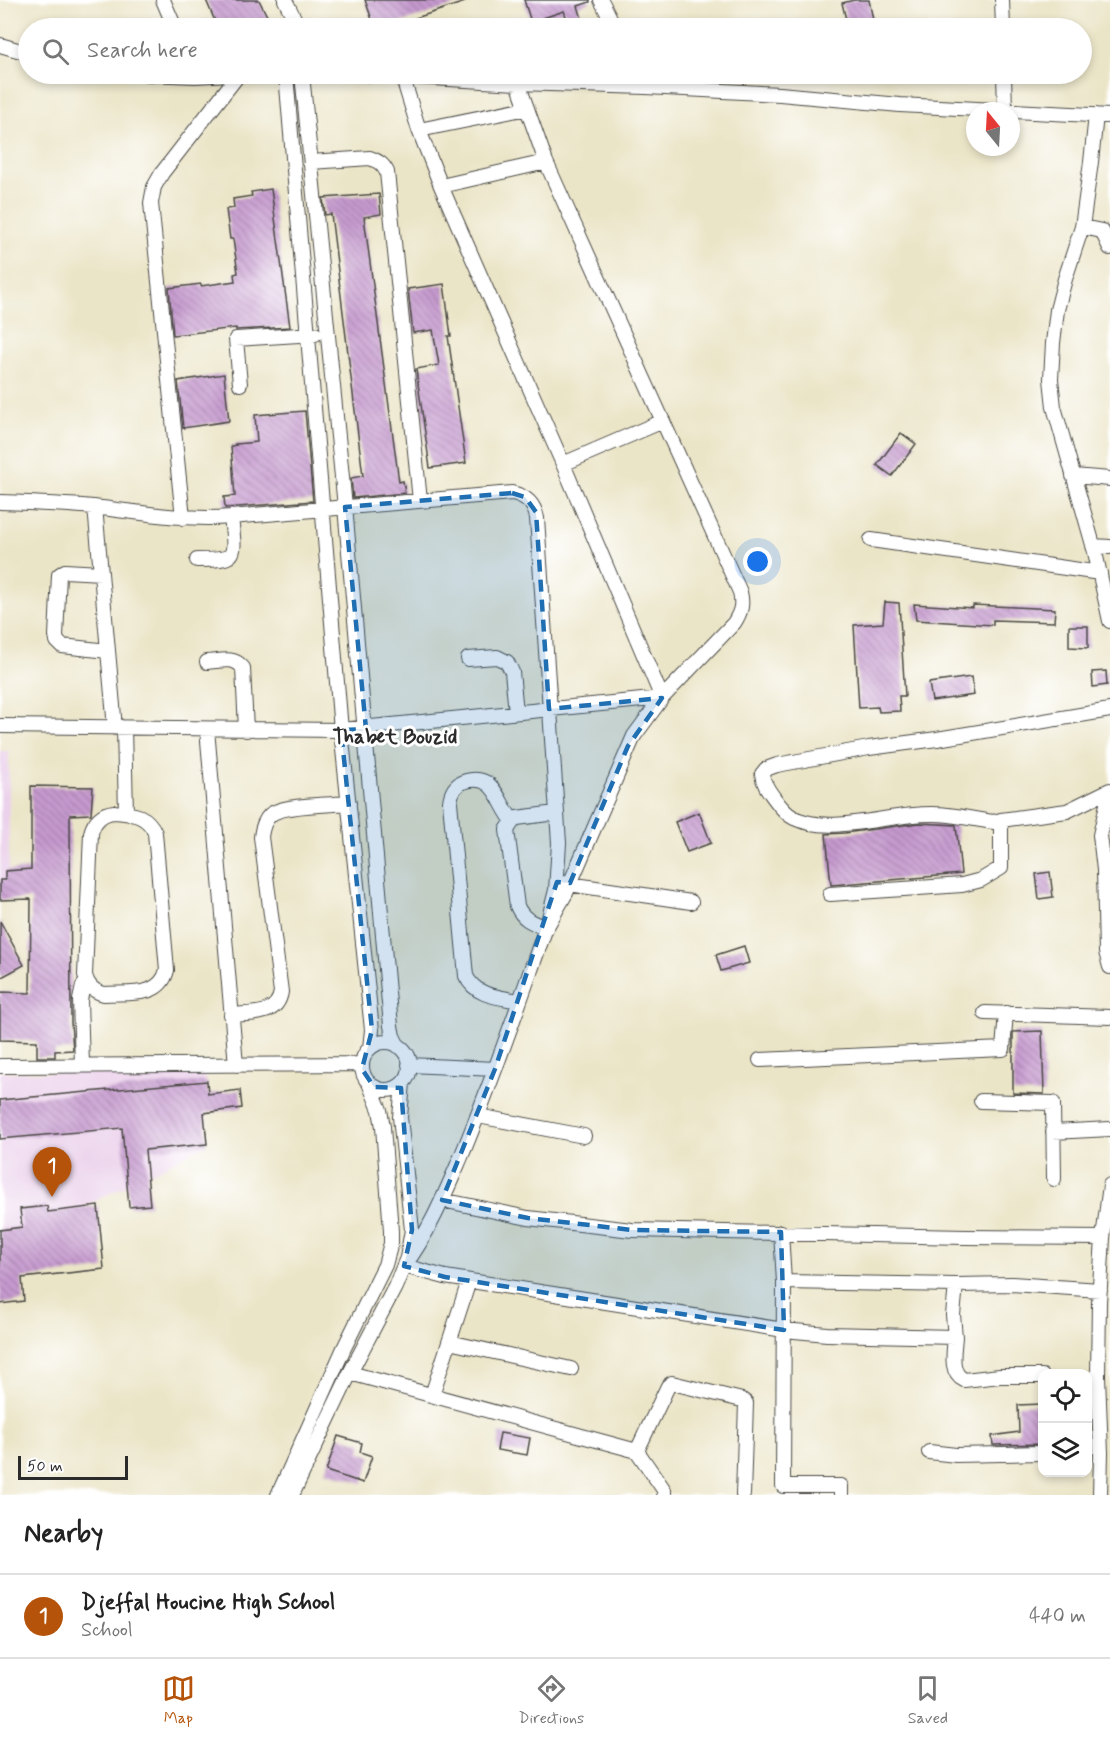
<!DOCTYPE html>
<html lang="en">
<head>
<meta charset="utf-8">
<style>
  :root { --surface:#fff; --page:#f2f2f2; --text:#222; --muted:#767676; --line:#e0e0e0; --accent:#b45309 }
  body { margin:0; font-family:Mynerve,sans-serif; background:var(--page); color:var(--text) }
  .controls { position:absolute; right:18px; bottom:18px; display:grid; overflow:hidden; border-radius:12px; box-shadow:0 3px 9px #0003 }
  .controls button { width:54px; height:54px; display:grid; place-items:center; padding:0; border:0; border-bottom:2px solid var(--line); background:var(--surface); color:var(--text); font:30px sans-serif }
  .compass { position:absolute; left:966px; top:102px; width:54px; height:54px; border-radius:50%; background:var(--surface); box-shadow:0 3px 9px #0003; rotate:342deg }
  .scale { position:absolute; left:18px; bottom:15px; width:110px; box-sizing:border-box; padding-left:6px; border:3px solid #2b2b2b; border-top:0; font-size:16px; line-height:21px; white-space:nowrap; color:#2b2b2b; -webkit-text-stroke:4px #fff; paint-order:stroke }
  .you { position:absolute; left:758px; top:562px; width:21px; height:21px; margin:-15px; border:4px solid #fff; border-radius:50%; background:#1a73e8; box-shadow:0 0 0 9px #1a73e833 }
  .badge { display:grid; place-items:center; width:39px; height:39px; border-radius:50%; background:var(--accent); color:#fff; font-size:20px; font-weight:700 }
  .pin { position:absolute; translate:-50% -50px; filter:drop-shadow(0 2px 3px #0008) }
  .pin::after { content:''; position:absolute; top:32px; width:21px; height:18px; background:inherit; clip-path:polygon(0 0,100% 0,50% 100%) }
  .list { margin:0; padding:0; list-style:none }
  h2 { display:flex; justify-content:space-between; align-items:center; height:78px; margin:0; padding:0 24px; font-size:26px }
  h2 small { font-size:20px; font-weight:400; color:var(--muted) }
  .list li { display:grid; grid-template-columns:39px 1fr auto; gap:18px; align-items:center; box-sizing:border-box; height:84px; padding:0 24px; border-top:2px solid var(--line) }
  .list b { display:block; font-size:22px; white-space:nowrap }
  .list p { margin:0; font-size:20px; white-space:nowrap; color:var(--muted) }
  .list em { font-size:20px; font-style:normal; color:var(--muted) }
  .icon { flex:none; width:33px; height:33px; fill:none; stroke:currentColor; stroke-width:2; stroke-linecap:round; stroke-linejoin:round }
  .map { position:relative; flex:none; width:1110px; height:1495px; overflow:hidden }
  .search { position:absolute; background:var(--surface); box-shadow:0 3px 9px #0003; left:18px; right:18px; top:18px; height:66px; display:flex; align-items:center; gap:15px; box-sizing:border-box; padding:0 21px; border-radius:33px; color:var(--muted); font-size:22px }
  .sheet { height:162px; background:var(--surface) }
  nav { display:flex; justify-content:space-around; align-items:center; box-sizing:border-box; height:84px; border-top:2px solid var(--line); background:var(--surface); font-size:16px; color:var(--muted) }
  nav a { display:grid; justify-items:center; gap:3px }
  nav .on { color:var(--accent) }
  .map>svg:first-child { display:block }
</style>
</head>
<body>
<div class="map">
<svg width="1110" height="1495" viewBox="0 0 1110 1495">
  <defs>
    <pattern id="building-back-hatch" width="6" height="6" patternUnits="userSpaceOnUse" patternTransform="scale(1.5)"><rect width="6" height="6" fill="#c69acf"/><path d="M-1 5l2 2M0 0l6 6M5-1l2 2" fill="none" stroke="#a17ea8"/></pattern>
  </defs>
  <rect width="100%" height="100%" fill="#fff"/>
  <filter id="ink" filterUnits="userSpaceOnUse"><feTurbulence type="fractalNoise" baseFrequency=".0167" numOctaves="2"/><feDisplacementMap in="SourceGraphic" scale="12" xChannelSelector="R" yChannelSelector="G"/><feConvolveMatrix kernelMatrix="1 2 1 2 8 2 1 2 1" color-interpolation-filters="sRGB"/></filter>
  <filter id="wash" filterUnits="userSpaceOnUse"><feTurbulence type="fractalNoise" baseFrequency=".008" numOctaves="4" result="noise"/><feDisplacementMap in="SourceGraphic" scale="24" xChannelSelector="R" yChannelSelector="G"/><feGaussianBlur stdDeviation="1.35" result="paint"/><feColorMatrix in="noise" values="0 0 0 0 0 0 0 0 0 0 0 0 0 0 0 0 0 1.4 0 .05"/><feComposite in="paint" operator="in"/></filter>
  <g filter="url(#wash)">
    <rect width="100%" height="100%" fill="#ebe5c8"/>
    <!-- built -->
    <path fill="#ebd1eb" d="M 0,751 L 9,751 L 9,891 L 0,891 Z
      M 0,1072 L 205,1073 L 207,1144 L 0,1250 Z"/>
    <g id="blocks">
      <!-- building -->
      <path fill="url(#building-back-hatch)" d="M 206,0 L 259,0 L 273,28 L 218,28 Z
        M 365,0 L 464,0 L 465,2 L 385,28 L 375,28 Z
        M 524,0 L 590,0 L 590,2 L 578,6 L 585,28 L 570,28 L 564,11 L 531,22 Z
        M 854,0 L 869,0 L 874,25 L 858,28 L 848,28 L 842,3 Z
        M 510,74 L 595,74 L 595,76 L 594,76 Z
        M 271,189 L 290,327 L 236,330 L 236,328 L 173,335 L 169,288 L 201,284 L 201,286 L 235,281 L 234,274 L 238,273 L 233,239 L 230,239 L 226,209 L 234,208 L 233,199 L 252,196 L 251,192 Z
        M 379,194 L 381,214 L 364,217 L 399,482 L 403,481 L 405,493 L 353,498 L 351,478 L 363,476 L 331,214 L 325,215 L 323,198 Z
        M 444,284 L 451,336 L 448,336 L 466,463 L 430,468 L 416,369 L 439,365 L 433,330 L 413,333 L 408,289 Z
        M 224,374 L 229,421 L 183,428 L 178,381 Z
        M 305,411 L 313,501 L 225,508 L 224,497 L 235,496 L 231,446 L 236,445 L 235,444 L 257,442 L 255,415 Z
        M 901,433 L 916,444 L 892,476 L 877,465 Z
        M 885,602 L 899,603 L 905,696 L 899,696 L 900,711 L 879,712 L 878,707 L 859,708 L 854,625 L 883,623 Z
        M 914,604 L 973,608 L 973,605 L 1055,609 L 1054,622 L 993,620 L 993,625 L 916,620 Z
        M 1069,626 L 1088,626 L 1088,648 L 1069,647 Z
        M 1106,671 L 1107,685 L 1093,687 L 1092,672 Z
        M 971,677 L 974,695 L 932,701 L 929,683 Z
        M 31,786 L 93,787 L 91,814 L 70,815 L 71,1023 L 73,1050 L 55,1051 L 55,1057 L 37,1057 L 37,1041 L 0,1040 L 0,992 L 30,993 L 31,899 L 0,900 L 0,880 L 5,880 L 5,871 L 31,869 Z
        M 699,812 L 711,843 L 687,852 L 675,822 Z
        M 919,823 L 956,825 L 961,874 L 831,885 L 826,834 L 845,833 Z
        M 1050,872 L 1053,897 L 1039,899 L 1036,874 Z
        M 0,921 L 24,965 L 0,978 Z
        M 744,946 L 749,963 L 721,971 L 716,955 Z
        M 1042,1031 L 1044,1094 L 1013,1093 L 1013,1032 Z
        M 207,1081 L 208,1094 L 240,1090 L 242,1108 L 204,1113 L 207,1144 L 145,1150 L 150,1205 L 129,1207 L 122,1128 L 0,1139 L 0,1100 Z
        M 47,1206 L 48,1212 L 98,1206 L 104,1269 L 22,1278 L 24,1301 L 0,1304 L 0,1230 L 22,1227 L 20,1209 Z
        M 1042,1404 L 1042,1444 L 993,1445 L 992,1436 L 1019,1432 L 1018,1405 Z
        M 500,1433 L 530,1438 L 527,1455 L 497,1450 Z
        M 338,1436 L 362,1443 L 360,1452 L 372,1456 L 363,1483 L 326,1471 Z"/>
    </g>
  </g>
  <g filter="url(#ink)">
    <use href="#blocks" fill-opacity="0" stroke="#484743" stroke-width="1.5"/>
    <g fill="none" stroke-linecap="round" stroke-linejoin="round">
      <defs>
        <path id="minor" d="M 163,0 L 175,28
          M 285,0 L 299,28
          M 601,0 L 615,28
          M 1002,0 L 1003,28
          M 0,45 L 28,53
          M 148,74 L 195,76 L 230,74
          M 286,74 L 341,730 L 372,1030 L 370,1048
          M 302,74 L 345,507 L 391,1026 L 393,1036 L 398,1046
          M 364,74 L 518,83 L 646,87 L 780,94 L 900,105 L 1110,116
          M 1004,74 L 1005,110
          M 518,83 L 546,162 L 740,592 C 743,605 741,612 734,623 L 662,698 L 634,736 L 566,893 L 546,928 C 533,923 523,920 517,906 L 507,830 L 513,821 L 517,818 L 556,813
          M 1096,115 L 1091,162 L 1082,227 L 1065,279 L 1057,310 L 1053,343 L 1051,379 L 1054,407 L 1095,552 L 1110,621
          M 419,130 L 527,108
          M 311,162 L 370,158 C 378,161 383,164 387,172 L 420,501
          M 441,186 L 546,162
          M 1082,227 L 1102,231 L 1110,248
          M 240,384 L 236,339 L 315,334
          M 563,464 L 663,421
          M 1073,476 L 1110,479
          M 0,502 C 31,503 62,504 93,507 C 139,512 185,521 231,517 L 512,493 C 526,496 534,503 537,518 L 559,843 L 556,890 L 548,922 C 520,1000 493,1080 461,1157 C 445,1194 429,1233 404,1266 L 445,1277 L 784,1330 L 827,1334 L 955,1337 L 953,1315 L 956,1285 L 1012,1284 L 1100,1290
          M 95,507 L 115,728
          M 183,518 L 151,203 L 154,187 L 162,173 L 239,74
          M 871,540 L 1100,573
          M 1093,546 L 1110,547
          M 197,560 C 240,560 235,557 231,517
          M 101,573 L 65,571 L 59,575 L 56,636 L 57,641 L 62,646 L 108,651
          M 468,659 L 497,657 L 507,662 L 512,672 L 516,712
          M 207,662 C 221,661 234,656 243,668 L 246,730
          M 0,726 L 341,730 L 662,698 L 563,464 L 441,186 L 419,130 L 402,75
          M 124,728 L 126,813
          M 207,729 L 236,1065
          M 1110,791 L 1100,835 L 1104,870 L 1106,952 L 1110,967
          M 114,812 C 133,814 147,814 155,833 L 167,970 C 160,999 127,992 104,994 C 93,991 88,986 85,975 L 91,833 C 94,821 102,813 114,812 Z
          M 1001,820 L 994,822 C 975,820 954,814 935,814 C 893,812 832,836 794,818 C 786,814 779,805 774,798 C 769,791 763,784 762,774 L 766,769 L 777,765 L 869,748 L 937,739 L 1110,710
          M 513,821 C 498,804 496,773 466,781 C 456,783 451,792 450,802 L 466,976 C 476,997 499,997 520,1001
          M 562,883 L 691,902
          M 830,894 L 962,885 L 981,880 L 1001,868 L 1001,820 L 1067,811 L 1110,790
          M 985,1013 L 1110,1017
          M 231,1015 C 251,1013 277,1017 281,992 L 261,837 C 262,828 264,821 270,815 C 282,804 331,805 349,803
          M362 1066a24 24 0 1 1 48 0a24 24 0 1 1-48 0Z
          M 760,1060 L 1003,1049 L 1006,1013
          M 82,1065 L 80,1000 L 83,986 L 87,981
          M 409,1065 L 495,1069
          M 0,1066 L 362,1064
          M 981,1101 L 1053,1103 L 1054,1179
          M 478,1116 L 584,1136
          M 1053,1132 L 1110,1129
          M 442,1200 L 528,1218 L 632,1230 L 965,1237 L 1103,1238
          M 781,1232 L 784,1282 L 956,1285
          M 784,1282 L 783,1486 L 841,1486 L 841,1495
          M 955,1337 C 954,1351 949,1373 964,1380 L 1000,1376 L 1042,1376
          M 449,1342 L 571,1369
          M 350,1373 L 637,1451
          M 432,1395 L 469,1281
          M 929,1452 L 956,1455 L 1042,1453
          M 278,1495 L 344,1348 L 385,1265 L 391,1243 L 391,1231 L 383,1127 L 380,1110 L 369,1083
          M 292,1495 L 350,1373 L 395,1287 L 407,1258 L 412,1230 L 400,1117 L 403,1083
          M 664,1495 L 664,1490 L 637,1451 L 668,1386 L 672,1383 L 742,1400 L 746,1403 L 743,1495
          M 1100,1495 L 1101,1453 L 1098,1376 L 1099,1302 L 1103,1238 L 1110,1185"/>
      </defs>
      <!-- minor casing -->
      <use href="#minor" stroke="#484743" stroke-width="16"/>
      <!-- minor -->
      <use href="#minor" stroke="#fff" stroke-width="14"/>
    </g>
  </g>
  <!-- marked area -->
  <path fill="#1f6fb2" fill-opacity="0.2" stroke="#1f6fb2" stroke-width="4.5" stroke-dasharray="12 8" stroke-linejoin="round" d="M 512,493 L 525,497 L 536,512 L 549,709 L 662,698 L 628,746 L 570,883 L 557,882 L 495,1069 L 442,1200 L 528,1218 L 632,1230 L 781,1232 L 784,1330 L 445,1277 L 404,1266 L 412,1230 L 401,1088 L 374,1087 L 362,1069 L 372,1030 L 341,730 L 366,729 L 345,507 Z"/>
  <g text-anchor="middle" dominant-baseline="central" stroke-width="6" stroke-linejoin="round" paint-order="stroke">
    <!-- quarter labels -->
    <g font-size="21" font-weight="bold" fill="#2b2b2b" stroke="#fff">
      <text x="395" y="737">Thabet Bouzid</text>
    </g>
  </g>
</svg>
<div class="controls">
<button><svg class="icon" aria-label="locate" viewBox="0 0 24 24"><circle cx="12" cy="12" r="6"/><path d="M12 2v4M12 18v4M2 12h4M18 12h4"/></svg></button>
<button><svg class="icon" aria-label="layers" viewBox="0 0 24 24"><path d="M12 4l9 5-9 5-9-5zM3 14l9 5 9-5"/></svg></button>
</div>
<svg class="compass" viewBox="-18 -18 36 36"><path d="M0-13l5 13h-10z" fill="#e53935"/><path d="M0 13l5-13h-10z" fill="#767676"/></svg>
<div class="scale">50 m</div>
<div class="you"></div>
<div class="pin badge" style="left:52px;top:1197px">1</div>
<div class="search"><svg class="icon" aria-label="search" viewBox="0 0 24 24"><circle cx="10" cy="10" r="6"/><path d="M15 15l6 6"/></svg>Search here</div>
</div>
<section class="sheet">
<h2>Nearby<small></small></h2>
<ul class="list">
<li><span class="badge">1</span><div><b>Djeffal Houcine High School</b><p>School</p></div><em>440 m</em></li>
</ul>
</section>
<nav>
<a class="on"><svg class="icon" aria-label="map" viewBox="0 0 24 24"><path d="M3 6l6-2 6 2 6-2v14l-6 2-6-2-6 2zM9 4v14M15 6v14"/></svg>Map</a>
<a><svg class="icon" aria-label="directions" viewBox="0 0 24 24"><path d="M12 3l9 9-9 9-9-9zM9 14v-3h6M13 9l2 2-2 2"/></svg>Directions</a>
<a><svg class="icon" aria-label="saved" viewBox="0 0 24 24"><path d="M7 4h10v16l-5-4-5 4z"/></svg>Saved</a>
</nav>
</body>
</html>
